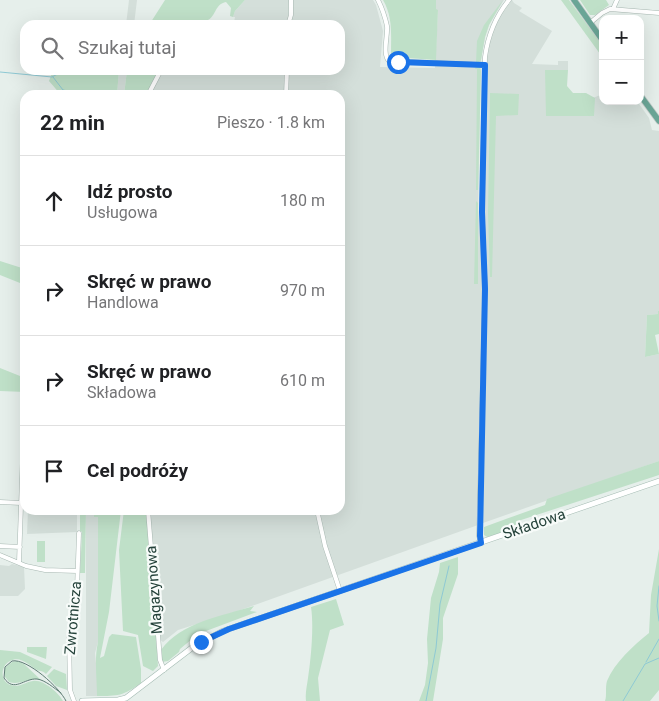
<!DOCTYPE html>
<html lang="pl">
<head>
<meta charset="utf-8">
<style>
  :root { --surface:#fff; --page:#f2f2f2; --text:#202124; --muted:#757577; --line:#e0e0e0 }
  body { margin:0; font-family:Roboto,sans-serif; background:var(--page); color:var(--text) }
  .controls { position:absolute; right:15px; top:15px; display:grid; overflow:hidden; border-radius:10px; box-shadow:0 5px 20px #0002 }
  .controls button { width:45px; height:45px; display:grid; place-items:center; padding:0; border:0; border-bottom:1px solid var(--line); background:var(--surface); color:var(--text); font:25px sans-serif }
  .stop { position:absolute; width:15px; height:15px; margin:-11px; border:4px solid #1a73e8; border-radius:50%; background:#fff }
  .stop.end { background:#1a73e8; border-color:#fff; box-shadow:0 1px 5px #0008 }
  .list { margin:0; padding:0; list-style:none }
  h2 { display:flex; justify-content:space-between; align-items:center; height:65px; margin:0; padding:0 20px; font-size:21px }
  h2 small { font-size:16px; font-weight:400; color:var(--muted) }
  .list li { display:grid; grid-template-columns:32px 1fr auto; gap:15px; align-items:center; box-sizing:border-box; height:90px; padding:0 20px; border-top:1px solid var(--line) }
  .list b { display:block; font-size:19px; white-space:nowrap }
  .list p { margin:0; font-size:16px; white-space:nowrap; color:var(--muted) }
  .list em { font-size:16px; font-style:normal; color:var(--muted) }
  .icon { flex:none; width:28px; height:28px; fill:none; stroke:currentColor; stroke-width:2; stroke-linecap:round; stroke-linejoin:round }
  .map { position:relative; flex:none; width:659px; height:701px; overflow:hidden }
  .search { position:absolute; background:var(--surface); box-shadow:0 5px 20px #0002; left:20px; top:20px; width:325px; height:55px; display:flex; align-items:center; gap:12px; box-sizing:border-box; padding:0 18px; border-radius:15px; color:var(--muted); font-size:19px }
  .panel { position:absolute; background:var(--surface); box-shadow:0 5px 20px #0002; left:20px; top:90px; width:325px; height:425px; border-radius:15px }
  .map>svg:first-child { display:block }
</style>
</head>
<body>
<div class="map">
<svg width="659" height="701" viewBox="0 0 659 701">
  <rect width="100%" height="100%" fill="#e6efeb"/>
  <!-- built -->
  <path fill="#d4dfda" d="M 129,0 L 137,0 L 134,25 L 126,25 Z
    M 245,0 L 289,0 L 288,19 L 284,24 L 280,25 L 234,22 L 235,17 L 233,17 L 235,11 Z
    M 293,0 L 373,0 L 376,5 L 383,31 L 380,67 L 435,68 L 438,10 L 436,10 L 436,0 L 504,0 L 489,25 L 485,37 L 481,60 L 478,209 L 483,268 L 483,290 L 478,525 L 235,612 L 178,630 L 163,642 L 160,640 L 150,510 L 340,510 L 340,95 L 150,95 L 162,70 L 340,70 L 340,25 L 291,25 L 293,15 Z
    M 512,0 L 514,3 L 522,8 L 519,11 L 552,31 L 532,64 L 558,65 L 558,61 L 568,61 L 568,70 L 546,70 L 546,116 L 603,94 L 603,101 L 637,101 L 649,118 L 652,130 L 659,131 L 659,314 L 647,315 L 645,357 L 659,354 L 659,461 L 483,523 L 481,517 L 487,265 L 484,192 L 486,59 L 490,37 L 498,19 Z
    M 119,70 L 127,70 L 124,95 L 117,95 Z
    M 28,510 L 77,510 L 77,532 L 27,534 Z
    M 86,510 L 94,510 L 94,517 L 98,517 L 98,642 L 95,653 L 97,674 L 97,696 L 86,696 Z
    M 12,564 L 24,567 L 25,589 L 18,596 L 0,596 L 0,565 L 9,566 Z"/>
  <!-- green -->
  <path fill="#bfe0c8" d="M 165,0 L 245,0 L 235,11 L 233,17 L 230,16 L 231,8 L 226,2 C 215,4 216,16 208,20 C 191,29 168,25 149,25 Z
    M 383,0 L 436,0 L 436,9 L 438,10 L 436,60 L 393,57 L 391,54 C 391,35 393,17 383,0 Z
    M 503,0 L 489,25 L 485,37 L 481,60 L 478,63 L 476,63 L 477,41 L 484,25 Z
    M 561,0 L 569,0 L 603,46 L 603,58 Z
    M 580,0 L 606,0 L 609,5 L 595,15 L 590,15 Z
    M 476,66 L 480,68 L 481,71 L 478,190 L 476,190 L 477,69 L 475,69 Z
    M 61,70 L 119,70 L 117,95 L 61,95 L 49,81 L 52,73 Z
    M 127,70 L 159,70 L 146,95 L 124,95 Z
    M 545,70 L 568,70 L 567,86 L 573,93 L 586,93 L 595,98 L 603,94 L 595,98 L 594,116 L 546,116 Z
    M 490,93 L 519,94 L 518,115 L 496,116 L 492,277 L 490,277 L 488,213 Z
    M 476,201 L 478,203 L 478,284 L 474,284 Z
    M 0,261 L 25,269 L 25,285 L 0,275 Z
    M 658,311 L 659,311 L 659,334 L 655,335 L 659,354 L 645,357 L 647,315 L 658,314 Z
    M 0,368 L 25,378 L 25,392 L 0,391 Z
    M 659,461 L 659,475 L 518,521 L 514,529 L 487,537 L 484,535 L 484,527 L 545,505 L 547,499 Z
    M 80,510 L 86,510 L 85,573 L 80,573 L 82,532 L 80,531 Z
    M 94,510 L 121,510 L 109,612 L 100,658 L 104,656 L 109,637 L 112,634 L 136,637 L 141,669 L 141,683 C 123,696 118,696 97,696 C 97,678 94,659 98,642 L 98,517 L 94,517 Z
    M 124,510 L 147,510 L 154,612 L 153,618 L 155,622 L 158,666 L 153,671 L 143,666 L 138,635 L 123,631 L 119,550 Z
    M 37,541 L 45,541 L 45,562 L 37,562 Z
    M 659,549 L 659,690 L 650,701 L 605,701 C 607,695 605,688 607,681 C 615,662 633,646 649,633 L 651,595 Z
    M 458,557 L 458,574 L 443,618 L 443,639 L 433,701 L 419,701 L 425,685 L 428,663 L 427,639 L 431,598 L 439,572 L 440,563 Z
    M 336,599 L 344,625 L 330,630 L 318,678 L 320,701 L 306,701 C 305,693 307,686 308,678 C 311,659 314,626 311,607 Z
    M 254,606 L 250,611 L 257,612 L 198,634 L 180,649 L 179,652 L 168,661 L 162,662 L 161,650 C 181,622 222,616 254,606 Z
    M 27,647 L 47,647 L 46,659 L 27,652 Z
    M 0,650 L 20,652 L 52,667 L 46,674 C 42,670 41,672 37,670 C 29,665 20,655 10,661 C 0,666 0,682 11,685 C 19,688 25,682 33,681 C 43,679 59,693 63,701 L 0,701 Z
    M 17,661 L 24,664 L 41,680 C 30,676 21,686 9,682 L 5,677 L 5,668 L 12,662 Z
    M 54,669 L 66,674 L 67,690 L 56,686 L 47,676 Z"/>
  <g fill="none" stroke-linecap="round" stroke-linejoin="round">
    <!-- stream -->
    <path stroke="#8ec9d4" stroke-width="1" d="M 0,72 L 52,77 L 65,70
      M 53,77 L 63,90 L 84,95
      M 659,586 L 657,606 L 659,621
      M 646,662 L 659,639
      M 426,701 L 436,648 L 440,604 L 449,566
      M 623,701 L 645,664 L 659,658"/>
    <defs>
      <path id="minor" d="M 378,0 C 382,8 385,17 387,26 C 388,36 382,54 389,61 L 485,65
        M 613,9 L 617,0
        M 590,23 L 602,13 L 610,9 L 659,13
        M 202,25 L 214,23 L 267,25
        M 288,25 L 291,15 L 291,0
        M 148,95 L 161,70
        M 286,95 L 287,70
        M 0,502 L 21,503
        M 148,510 L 160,660 L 164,670
        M 317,510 L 325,546 L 340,591
        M 481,543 L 479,536 L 485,286 L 482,211 L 485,57 C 488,35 495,17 509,0
        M 0,546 L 20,547
        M 0,555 L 26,566 L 45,570 L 77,571
        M 19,562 L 23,450
        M 74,701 L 70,690 L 69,636 L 76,617 L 79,533"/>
      <path id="secondary" d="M 82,701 L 118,700 L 126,698 L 193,647 L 223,631 L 659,481"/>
      <path id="primary" d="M 574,0 L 603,41
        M 640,95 L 659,121"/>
    </defs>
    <!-- minor casing -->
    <use href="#minor" stroke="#a8b8b2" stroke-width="5"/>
    <!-- secondary casing -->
    <use href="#secondary" stroke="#a4bbb3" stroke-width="6"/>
    <!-- primary casing -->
    <use href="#primary" stroke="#c2cac8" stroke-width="7"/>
    <!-- minor -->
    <use href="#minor" stroke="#fff" stroke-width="4"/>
    <!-- secondary -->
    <use href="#secondary" stroke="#fff" stroke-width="5"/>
    <!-- primary -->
    <use href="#primary" stroke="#6aa596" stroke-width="5.5"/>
    <!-- tram -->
    <path stroke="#5f7d75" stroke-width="1" d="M 61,693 C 54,688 45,680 37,679 C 24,678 14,693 4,678 L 5,667 L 12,661 C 27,658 60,688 66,701"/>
  </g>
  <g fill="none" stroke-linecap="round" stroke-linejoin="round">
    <!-- route -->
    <path stroke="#1a73e8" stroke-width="6" d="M 201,642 L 229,629 L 481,543 L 480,536 L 485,289 L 482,212 L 485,65 L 398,62"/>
  </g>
  <g text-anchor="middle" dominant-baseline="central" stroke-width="4.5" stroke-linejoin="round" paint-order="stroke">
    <!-- street labels -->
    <g font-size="15" fill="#24423a" stroke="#f7fbf9">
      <text transform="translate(534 524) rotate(-19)">Składowa</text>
      <text transform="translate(154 590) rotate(-94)">Magazynowa</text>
      <text transform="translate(73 618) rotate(-85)">Zwrotnicza</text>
    </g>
  </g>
</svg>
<div class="controls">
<button>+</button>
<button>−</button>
</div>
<div class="stop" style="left:398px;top:62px"></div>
<div class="stop end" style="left:201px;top:642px"></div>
<div class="search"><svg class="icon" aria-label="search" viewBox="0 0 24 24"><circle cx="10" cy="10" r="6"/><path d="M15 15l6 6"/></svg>Szukaj tutaj</div>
<section class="panel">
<h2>22 min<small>Pieszo · 1.8 km</small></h2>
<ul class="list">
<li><svg class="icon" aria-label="ahead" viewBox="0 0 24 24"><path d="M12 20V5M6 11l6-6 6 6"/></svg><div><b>Idź prosto</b><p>Usługowa</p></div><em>180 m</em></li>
<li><svg class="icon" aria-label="right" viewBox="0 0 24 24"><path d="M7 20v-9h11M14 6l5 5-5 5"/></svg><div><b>Skręć w prawo</b><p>Handlowa</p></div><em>970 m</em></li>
<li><svg class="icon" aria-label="right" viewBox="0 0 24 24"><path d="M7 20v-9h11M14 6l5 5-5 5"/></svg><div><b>Skręć w prawo</b><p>Składowa</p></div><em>610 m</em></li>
<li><svg class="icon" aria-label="arrive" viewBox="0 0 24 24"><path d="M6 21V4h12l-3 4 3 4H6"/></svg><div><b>Cel podróży</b></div></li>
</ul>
</section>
</div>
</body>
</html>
